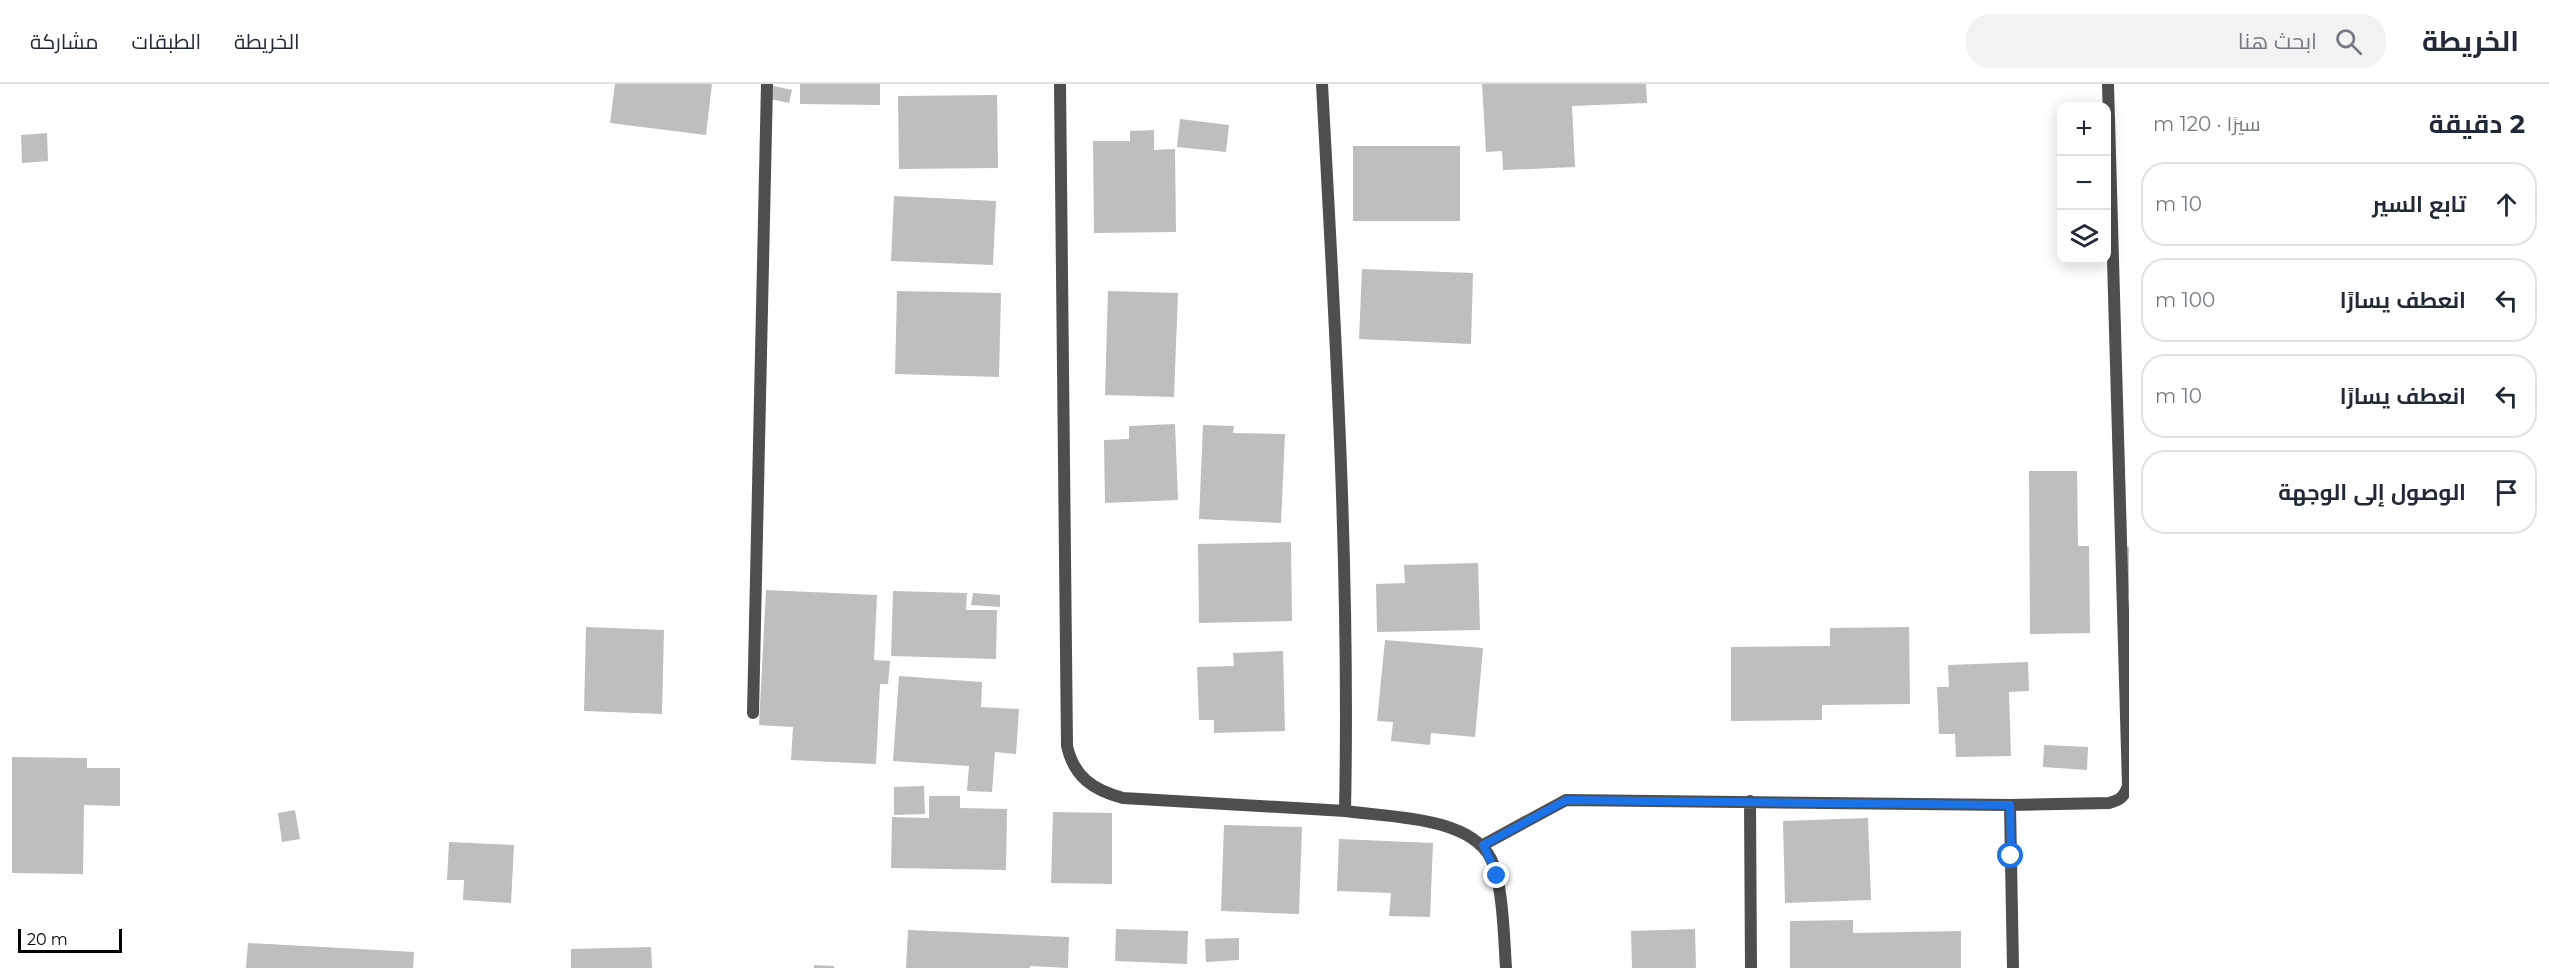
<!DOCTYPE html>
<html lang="ar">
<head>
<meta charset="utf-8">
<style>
  :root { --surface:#fff; --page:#f2f2f3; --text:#1f2937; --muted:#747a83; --line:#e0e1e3 }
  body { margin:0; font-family:Montserrat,Cairo,sans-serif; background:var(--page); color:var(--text); direction:rtl }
  .controls { position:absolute; right:18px; top:18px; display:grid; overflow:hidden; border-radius:12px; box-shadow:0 3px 15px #0003 }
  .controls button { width:54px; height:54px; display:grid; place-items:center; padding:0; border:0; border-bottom:2px solid var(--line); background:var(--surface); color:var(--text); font:30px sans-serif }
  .scale { position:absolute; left:18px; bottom:15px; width:104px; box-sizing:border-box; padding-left:6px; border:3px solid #000; border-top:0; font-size:16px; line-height:21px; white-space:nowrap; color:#000; -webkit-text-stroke:4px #fff; paint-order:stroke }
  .stop { position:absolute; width:18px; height:18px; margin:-14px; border:4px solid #1a73e8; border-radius:50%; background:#fff }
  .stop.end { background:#1a73e8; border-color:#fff; box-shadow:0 2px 6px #0008 }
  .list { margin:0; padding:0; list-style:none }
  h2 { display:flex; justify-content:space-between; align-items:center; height:78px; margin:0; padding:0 24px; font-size:26px }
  h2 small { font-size:20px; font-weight:400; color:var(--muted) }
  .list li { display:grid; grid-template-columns:39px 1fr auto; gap:18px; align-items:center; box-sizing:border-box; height:84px; margin:0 12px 12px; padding:0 12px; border:2px solid var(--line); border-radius:24px }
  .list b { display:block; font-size:22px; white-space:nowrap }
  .list em { font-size:20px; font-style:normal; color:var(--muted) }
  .icon { flex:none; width:33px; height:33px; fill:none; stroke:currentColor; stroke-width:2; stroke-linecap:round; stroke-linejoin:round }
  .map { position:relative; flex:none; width:2129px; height:884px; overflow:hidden; direction:ltr }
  header { display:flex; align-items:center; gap:36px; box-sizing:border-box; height:84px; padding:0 30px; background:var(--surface); border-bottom:2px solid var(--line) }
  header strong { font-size:28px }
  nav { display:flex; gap:33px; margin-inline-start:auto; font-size:21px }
  .search { width:420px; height:54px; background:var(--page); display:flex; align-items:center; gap:15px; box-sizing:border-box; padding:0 21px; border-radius:24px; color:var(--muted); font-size:22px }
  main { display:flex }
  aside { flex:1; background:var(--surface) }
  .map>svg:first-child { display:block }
</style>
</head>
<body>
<header>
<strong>الخريطة</strong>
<div class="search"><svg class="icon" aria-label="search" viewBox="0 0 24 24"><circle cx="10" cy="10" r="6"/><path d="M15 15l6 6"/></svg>ابحث هنا</div>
<nav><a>الخريطة</a><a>الطبقات</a><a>مشاركة</a></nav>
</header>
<main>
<aside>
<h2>2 دقيقة<small>سيرًا · 120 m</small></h2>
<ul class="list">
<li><svg class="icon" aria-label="ahead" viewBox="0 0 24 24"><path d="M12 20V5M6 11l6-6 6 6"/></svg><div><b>تابع السير</b></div><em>10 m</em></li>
<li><svg class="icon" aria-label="left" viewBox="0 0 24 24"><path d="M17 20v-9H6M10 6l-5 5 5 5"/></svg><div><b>انعطف يسارًا</b></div><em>100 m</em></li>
<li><svg class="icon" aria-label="left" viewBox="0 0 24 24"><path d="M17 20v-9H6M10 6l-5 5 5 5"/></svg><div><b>انعطف يسارًا</b></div><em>10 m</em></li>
<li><svg class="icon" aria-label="arrive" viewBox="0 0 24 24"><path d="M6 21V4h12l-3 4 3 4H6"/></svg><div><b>الوصول إلى الوجهة</b></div></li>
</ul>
</aside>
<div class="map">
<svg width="2129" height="884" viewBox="0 0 2129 884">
  <rect width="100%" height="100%" fill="#fff"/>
  <!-- building -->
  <path fill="#bebebe" d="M 615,0 L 712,0 L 706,51 L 610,39 Z
    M 800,0 L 880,0 L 880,21 L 800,20 Z
    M 1482,0 L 1646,0 L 1647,19 L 1572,22 L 1575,83 L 1503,86 L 1502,67 L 1486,68 Z
    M 769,1 L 792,6 L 789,19 L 766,14 Z
    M 997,11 L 998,84 L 899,85 L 898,12 Z
    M 1180,35 L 1229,41 L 1226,68 L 1177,63 Z
    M 1154,46 L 1154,66 L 1175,65 L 1176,148 L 1094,149 L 1093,57 L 1130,57 L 1130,47 Z
    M 47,49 L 48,77 L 22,79 L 21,51 Z
    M 1353,62 L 1460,62 L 1460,137 L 1353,137 Z
    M 894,112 L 996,117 L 993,181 L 891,177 Z
    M 1362,185 L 1473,189 L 1471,260 L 1359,255 Z
    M 897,207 L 1001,209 L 999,293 L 895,290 Z
    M 1108,207 L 1178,209 L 1174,313 L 1105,311 Z
    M 1175,340 L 1178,416 L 1105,419 L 1104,356 L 1129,355 L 1129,342 Z
    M 1203,341 L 1234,342 L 1233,349 L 1285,350 L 1281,439 L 1199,435 Z
    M 2029,387 L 2077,387 L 2078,462 L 2089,462 L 2090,549 L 2030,550 Z
    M 1291,458 L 1292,537 L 1199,539 L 1198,460 Z
    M 2126,463 L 2129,463 L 2129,509 L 2127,509 Z
    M 1478,479 L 1480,546 L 1377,548 L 1376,500 L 1405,499 L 1404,481 Z
    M 766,506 L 877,511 L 874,576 L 890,577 L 888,600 L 880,600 L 876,680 L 791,676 L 793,643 L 759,641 Z
    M 893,507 L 967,509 L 966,526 L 997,526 L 996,575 L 891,572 Z
    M 973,509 L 1000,511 L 1000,523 L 971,521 Z
    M 586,543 L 664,546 L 662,630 L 584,627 Z
    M 1909,543 L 1910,620 L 1822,621 L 1822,636 L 1731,637 L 1731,563 L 1830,562 L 1830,544 Z
    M 1385,556 L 1483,564 L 1475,653 L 1431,649 L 1430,661 L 1391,657 L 1393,638 L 1377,637 Z
    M 1283,567 L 1285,647 L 1214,649 L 1214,636 L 1199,636 L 1197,583 L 1234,582 L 1233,569 Z
    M 2028,578 L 2029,607 L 2009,608 L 2011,672 L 1956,673 L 1955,650 L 1939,650 L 1937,603 L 1949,603 L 1948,581 Z
    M 899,592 L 982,598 L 981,623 L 1019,625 L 1016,670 L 995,668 L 992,708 L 967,707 L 969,682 L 893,677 Z
    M 2044,661 L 2088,663 L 2087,686 L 2043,683 Z
    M 12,673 L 87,674 L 87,684 L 120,684 L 120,722 L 84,721 L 83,790 L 12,789 Z
    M 924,702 L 925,730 L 894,731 L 894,703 Z
    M 929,712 L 960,712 L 960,724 L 1007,725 L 1006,786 L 891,784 L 892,733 L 929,734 Z
    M 295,726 L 300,755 L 282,758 L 278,729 Z
    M 1053,728 L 1112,729 L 1112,800 L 1051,799 Z
    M 1868,734 L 1871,816 L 1785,819 L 1783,737 Z
    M 1224,741 L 1302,743 L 1299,830 L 1221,827 Z
    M 1339,755 L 1433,759 L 1430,833 L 1389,832 L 1391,809 L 1337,807 Z
    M 449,758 L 514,761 L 511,819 L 463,816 L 464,796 L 447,796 Z
    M 1853,836 L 1853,849 L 1961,847 L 1961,884 L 1790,884 L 1790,837 Z
    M 1116,845 L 1188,847 L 1187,880 L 1115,877 Z
    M 1695,845 L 1696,884 L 1632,884 L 1631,847 Z
    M 908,846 L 1069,853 L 1068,884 L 1030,882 L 1030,884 L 906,884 Z
    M 1239,854 L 1239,876 L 1206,878 L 1205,855 Z
    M 248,859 L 414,868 L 413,884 L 246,884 Z
    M 651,863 L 652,884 L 571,884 L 571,865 Z
    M 814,881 L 834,882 L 834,884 L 814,884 Z"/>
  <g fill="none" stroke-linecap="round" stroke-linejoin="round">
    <!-- minor -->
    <path stroke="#4e4e4e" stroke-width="12" d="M 1060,0 L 1067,662 C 1074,693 1093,706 1123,714 L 1345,727
      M 1322,0 C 1335,242 1350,484 1345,727 C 1387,733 1470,732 1491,775 C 1503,800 1504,855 1506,884
      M 753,629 L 767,0
      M 1750,717 L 1751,884
      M 2010,721 L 2109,719 C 2120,716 2124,713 2128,702 L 2108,0
      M 1483,761 L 1566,716 L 2010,721 L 2013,884"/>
  </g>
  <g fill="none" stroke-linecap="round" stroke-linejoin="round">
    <!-- route -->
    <path stroke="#1a73e8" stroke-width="8" d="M 1497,792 L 1483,761 L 1566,716 L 2010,721 L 2011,772"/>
  </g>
</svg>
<div class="controls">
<button>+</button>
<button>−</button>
<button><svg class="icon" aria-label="layers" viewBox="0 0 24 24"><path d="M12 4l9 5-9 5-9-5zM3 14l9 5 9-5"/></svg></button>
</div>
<div class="scale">20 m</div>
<div class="stop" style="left:2011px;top:772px"></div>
<div class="stop end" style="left:1497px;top:792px"></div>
</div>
</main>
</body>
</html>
